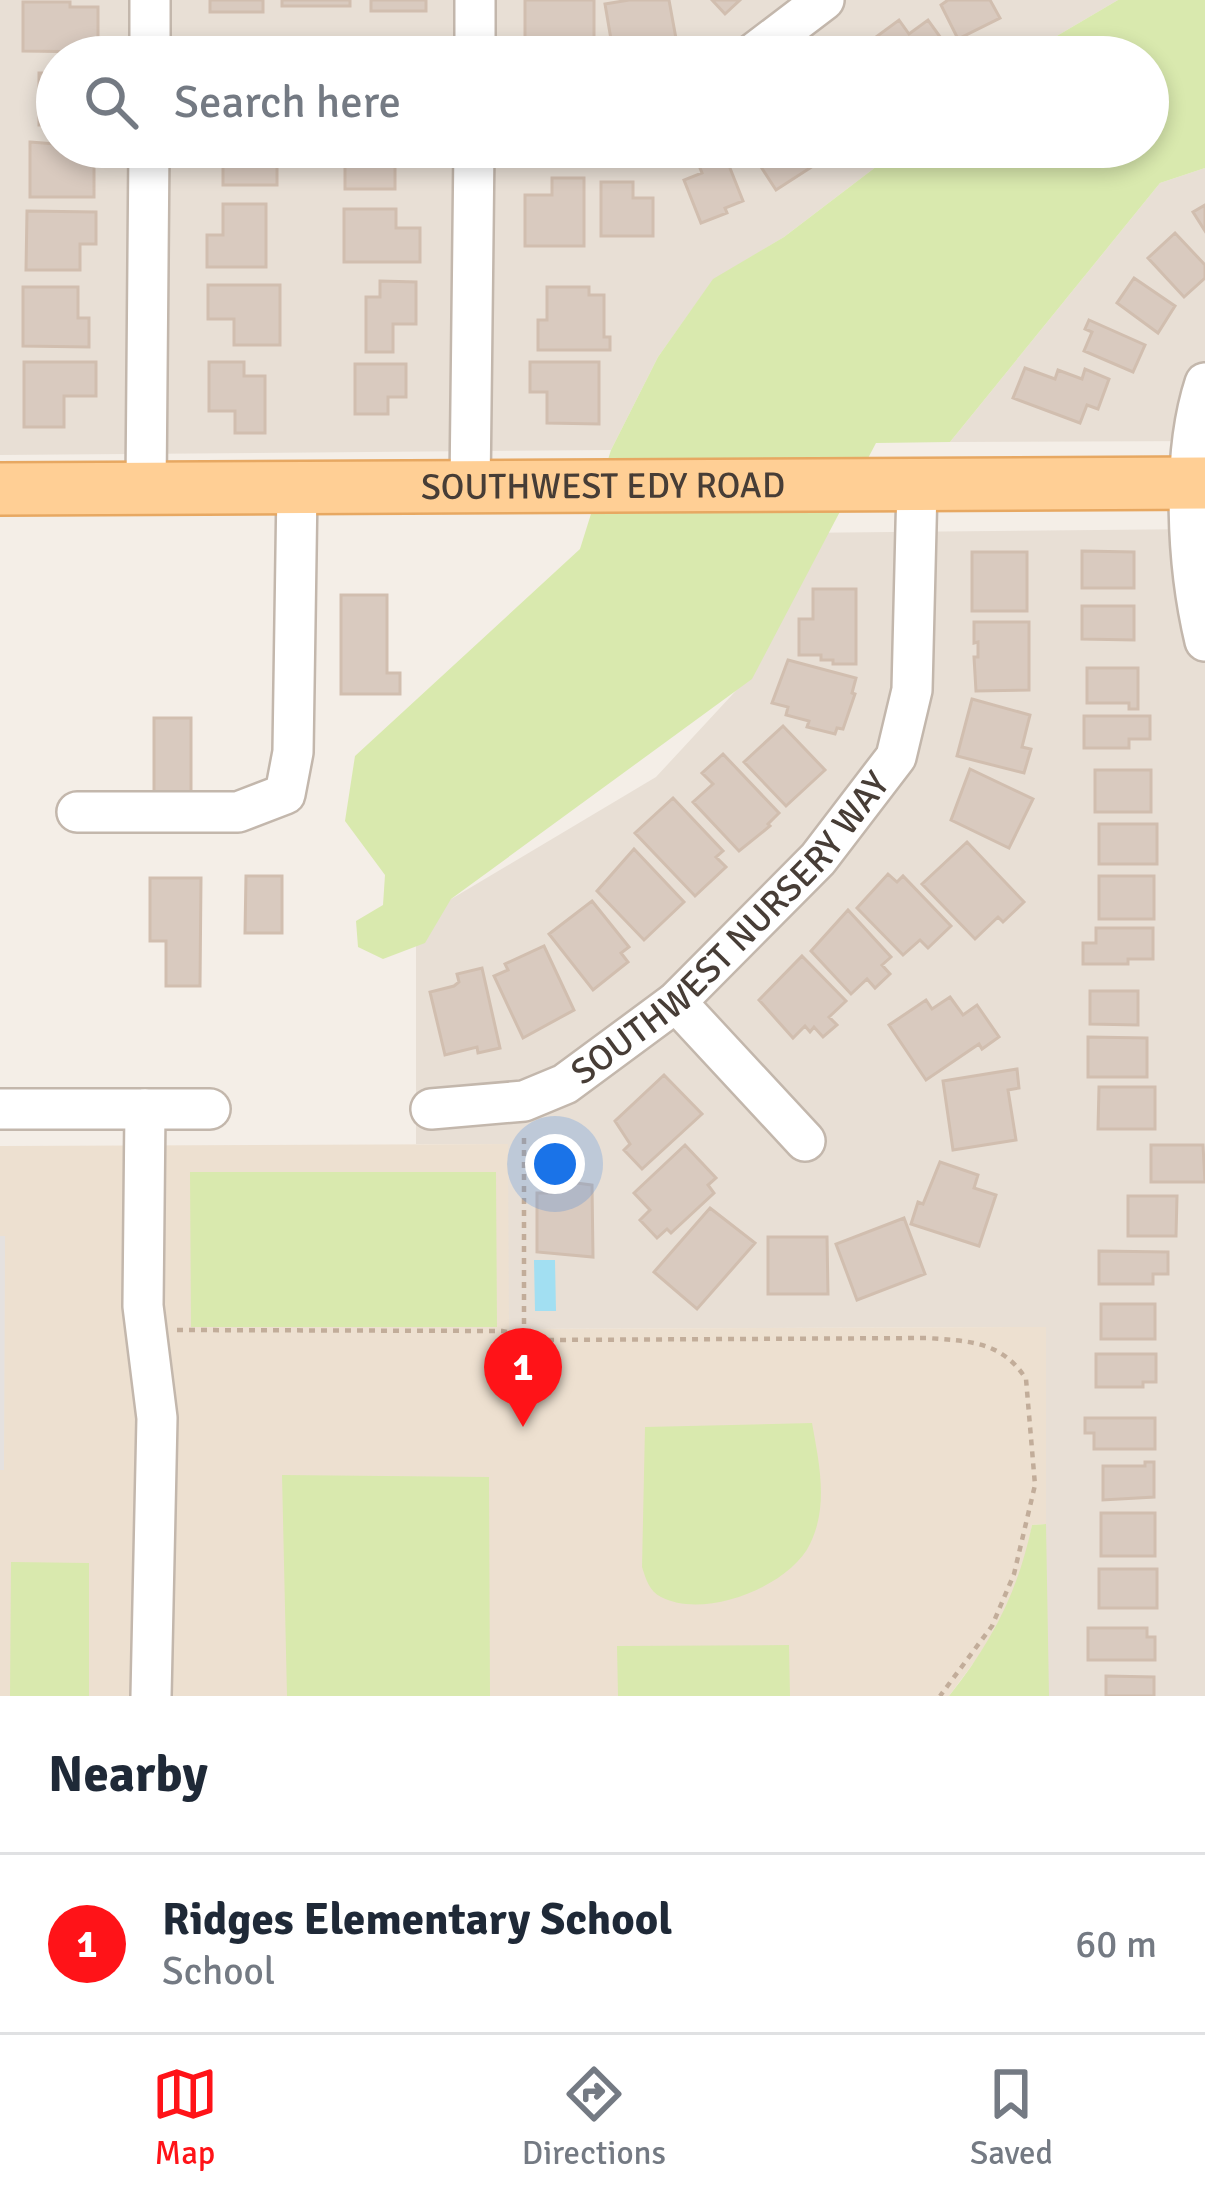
<!DOCTYPE html>
<html lang="en">
<head>
<meta charset="utf-8">
<style>
  :root { --surface:#fff; --page:#f2f2f3; --text:#1f2937; --muted:#747a83; --line:#e0e1e3; --accent:#ff1318 }
  body { margin:0; font-family:Signika,sans-serif; background:var(--page); color:var(--text) }
  .you { position:absolute; left:555px; top:1164px; width:42px; height:42px; margin:-30px; border:9px solid #fff; border-radius:50%; background:#1a73e8; box-shadow:0 0 0 18px #1a73e833 }
  .badge { display:grid; place-items:center; width:78px; height:78px; border-radius:50%; background:var(--accent); color:#fff; font-size:39px; font-weight:700 }
  .pin { position:absolute; translate:-50% -99px; filter:drop-shadow(0 3px 6px #0008) }
  .pin::after { content:''; position:absolute; top:63px; width:42px; height:36px; background:inherit; clip-path:polygon(0 0,100% 0,50% 100%) }
  .list { margin:0; padding:0; list-style:none }
  h2 { display:flex; justify-content:space-between; align-items:center; height:156px; margin:0; padding:0 48px; font-size:51px }
  h2 small { font-size:39px; font-weight:400; color:var(--muted) }
  .list li { display:grid; grid-template-columns:78px 1fr auto; gap:36px; align-items:center; box-sizing:border-box; height:180px; padding:0 48px; border-top:3px solid var(--line) }
  .list b { display:block; font-size:45px; white-space:nowrap }
  .list p { margin:0; font-size:39px; white-space:nowrap; color:var(--muted) }
  .list em { font-size:39px; font-style:normal; color:var(--muted) }
  .icon { flex:none; width:66px; height:66px; fill:none; stroke:currentColor; stroke-width:2; stroke-linecap:round; stroke-linejoin:round }
  .map { position:relative; flex:none; width:1205px; height:1696px; overflow:hidden }
  .search { position:absolute; background:var(--surface); box-shadow:0 6px 18px #0003; left:36px; right:36px; top:36px; height:132px; display:flex; align-items:center; gap:30px; box-sizing:border-box; padding:0 42px; border-radius:66px; color:var(--muted); font-size:45px }
  .sheet { height:336px; background:var(--surface) }
  nav { display:flex; justify-content:space-around; align-items:center; box-sizing:border-box; height:168px; border-top:3px solid var(--line); background:var(--surface); font-size:33px; color:var(--muted) }
  nav a { display:grid; justify-items:center; gap:6px }
  nav .on { color:var(--accent) }
  .map>svg:first-child { display:block }
</style>
</head>
<body>
<div class="map">
<svg width="1205" height="1696" viewBox="0 0 1205 1696">
  <rect width="100%" height="100%" fill="#f4eee7"/>
  <!-- residential -->
  <path fill="#e8dfd5" d="M 0,0 L 1118,0 L 1021,57 L 57,57 L 57,147 L 902,147 L 784,237 L 713,280 L 658,357 L 611,450 L 0,455 Z
    M 1205,168 L 1205,441 L 950,442 L 1160,183 Z
    M 1205,529 L 1205,1696 L 1046,1696 L 1045,1327 L 508,1329 L 508,1144 L 416,1144 L 416,920 L 656,777 L 744,682 L 792,533 Z"/>
  <!-- education -->
  <path fill="#ede0d0" d="M 508,1144 L 509,1329 L 1046,1327 L 1046,1524 L 1032,1525 L 1023,1570 L 1008,1607 L 995,1634 L 949,1696 L 0,1696 L 0,1146 Z"/>
  <!-- green -->
  <path fill="#d9e9ae" d="M 1118,0 L 1205,0 L 1205,168 L 1160,183 L 950,442 L 876,443 L 752,679 L 451,899 L 425,943 L 383,959 L 358,947 L 356,921 L 383,905 L 385,875 L 345,821 L 355,756 L 580,549 L 611,450 L 658,357 L 713,279 L 784,237 L 902,147 L 1148,147 L 1148,57 L 1021,57 Z
    M 190,1172 L 496,1172 L 497,1327 L 191,1327 Z
    M 812,1423 C 819,1463 829,1505 810,1544 C 790,1586 705,1620 661,1597 C 649,1591 646,1579 642,1567 L 645,1427 Z
    M 282,1475 L 489,1477 L 490,1696 L 287,1696 Z
    M 1046,1524 L 1049,1696 L 949,1696 C 992,1642 1018,1592 1032,1525 Z
    M 11,1562 L 89,1563 L 89,1696 L 10,1696 Z
    M 789,1645 L 790,1696 L 618,1696 L 617,1646 Z"/>
  <!-- parking -->
  <path fill="#e5e1df" d="M 0,1236 L 5,1236 L 4,1470 L 0,1470 Z"/>
  <!-- water -->
  <path fill="#a2dff2" d="M 534,1260 L 555,1260 L 556,1311 L 535,1311 Z"/>
  <!-- building -->
  <path fill="#d9cabf" stroke="#d1beaf" stroke-width="3" d="M 210,0 L 263,0 L 263,12 L 210,12 Z
    M 282,0 L 350,0 L 350,6 L 282,6 Z
    M 371,0 L 426,0 L 426,11 L 371,11 Z
    M 525,0 L 594,0 L 594,57 L 525,56 Z
    M 629,0 L 669,0 L 677,44 L 648,49 L 650,57 L 614,57 L 605,4 Z
    M 712,0 L 740,0 L 725,14 Z
    M 948,0 L 990,0 L 1000,18 L 958,39 L 941,5 Z
    M 23,2 L 70,2 L 70,7 L 98,7 L 98,52 L 23,51 Z
    M 899,20 L 909,34 L 928,20 L 951,52 L 944,57 L 873,57 L 865,45 Z
    M 364,42 L 387,42 L 387,53 L 402,54 L 402,57 L 364,57 Z
    M 226,43 L 266,43 L 266,57 L 226,57 Z
    M 39,73 L 57,73 L 57,125 L 39,125 Z
    M 30,142 L 94,147 L 94,197 L 30,197 Z
    M 211,147 L 277,147 L 277,185 L 223,185 L 223,152 L 211,152 Z
    M 345,147 L 420,147 L 420,162 L 395,162 L 395,189 L 345,189 Z
    M 748,147 L 825,147 L 830,155 L 776,190 Z
    M 722,148 L 743,201 L 725,208 L 727,213 L 701,223 L 684,180 L 702,173 L 696,158 Z
    M 552,178 L 584,178 L 584,246 L 525,246 L 525,195 L 552,195 Z
    M 601,182 L 633,182 L 633,198 L 653,198 L 653,236 L 601,236 Z
    M 223,204 L 266,204 L 266,267 L 207,267 L 207,235 L 223,235 Z
    M 1205,205 L 1205,231 L 1193,212 Z
    M 344,209 L 396,209 L 396,228 L 420,228 L 420,262 L 344,262 Z
    M 27,211 L 96,212 L 96,244 L 80,244 L 80,270 L 26,270 Z
    M 1175,233 L 1205,265 L 1205,278 L 1184,297 L 1148,258 Z
    M 1134,278 L 1175,306 L 1158,333 L 1117,303 Z
    M 380,281 L 416,282 L 416,324 L 393,324 L 393,352 L 366,352 L 366,297 L 380,297 Z
    M 208,285 L 280,285 L 280,345 L 234,345 L 234,319 L 208,319 Z
    M 23,287 L 78,287 L 78,318 L 89,318 L 89,347 L 23,346 Z
    M 547,287 L 589,287 L 589,295 L 604,295 L 604,337 L 610,337 L 610,350 L 538,350 L 538,320 L 547,320 Z
    M 1089,320 L 1145,345 L 1133,372 L 1084,351 L 1092,332 L 1085,329 Z
    M 24,362 L 96,362 L 96,396 L 64,396 L 64,427 L 24,427 Z
    M 209,362 L 244,362 L 244,376 L 265,376 L 265,433 L 235,433 L 235,411 L 209,411 Z
    M 530,362 L 599,362 L 599,424 L 547,423 L 547,392 L 530,392 Z
    M 355,364 L 406,364 L 406,397 L 388,397 L 388,414 L 355,414 Z
    M 1025,368 L 1055,379 L 1058,370 L 1082,379 L 1085,369 L 1109,379 L 1098,409 L 1087,405 L 1080,423 L 1013,398 Z
    M 1082,551 L 1134,552 L 1134,588 L 1082,588 Z
    M 972,552 L 1027,552 L 1027,611 L 972,611 Z
    M 813,589 L 856,589 L 856,664 L 833,664 L 833,660 L 821,660 L 821,655 L 799,655 L 799,619 L 813,619 Z
    M 341,595 L 387,595 L 387,673 L 400,673 L 400,694 L 341,694 Z
    M 1082,606 L 1134,606 L 1134,640 L 1082,639 Z
    M 974,622 L 1029,622 L 1029,690 L 976,691 L 974,657 L 978,657 L 978,642 L 974,643 Z
    M 788,660 L 856,678 L 852,693 L 855,694 L 843,729 L 837,728 L 835,734 L 807,727 L 809,721 L 786,715 L 788,707 L 772,703 Z
    M 1087,668 L 1138,668 L 1138,709 L 1129,709 L 1129,703 L 1087,703 Z
    M 972,699 L 1030,715 L 1022,747 L 1031,749 L 1024,773 L 957,756 Z
    M 1084,716 L 1150,716 L 1150,739 L 1129,739 L 1129,748 L 1084,748 Z
    M 154,718 L 191,718 L 191,796 L 154,796 Z
    M 783,726 L 825,770 L 786,806 L 744,762 Z
    M 723,754 L 779,813 L 768,824 L 770,826 L 739,851 L 693,802 L 713,784 L 702,773 Z
    M 970,769 L 1033,799 L 1009,848 L 951,820 Z
    M 1095,770 L 1151,770 L 1151,812 L 1095,812 Z
    M 673,798 L 723,851 L 716,857 L 726,867 L 695,896 L 635,833 Z
    M 1099,824 L 1157,824 L 1157,864 L 1099,864 Z
    M 967,842 L 1024,902 L 1003,922 L 998,917 L 975,939 L 922,884 Z
    M 634,849 L 684,902 L 644,940 L 597,891 Z
    M 888,874 L 897,882 L 903,876 L 951,926 L 928,948 L 920,940 L 903,955 L 857,908 Z
    M 246,876 L 282,876 L 282,933 L 245,933 Z
    M 1099,876 L 1154,876 L 1154,919 L 1099,919 Z
    M 150,878 L 201,878 L 200,986 L 166,986 L 166,941 L 150,941 Z
    M 592,901 L 629,947 L 621,953 L 628,962 L 593,990 L 549,934 Z
    M 848,910 L 891,957 L 882,965 L 890,974 L 875,988 L 867,979 L 851,994 L 811,951 Z
    M 1096,928 L 1153,928 L 1153,959 L 1128,959 L 1128,964 L 1083,964 L 1083,943 L 1096,943 Z
    M 544,946 L 574,1010 L 523,1038 L 494,976 L 508,970 L 505,964 Z
    M 802,956 L 846,1001 L 829,1017 L 837,1025 L 823,1037 L 814,1027 L 810,1032 L 805,1026 L 793,1038 L 759,1000 Z
    M 482,968 L 500,1048 L 478,1053 L 477,1047 L 445,1055 L 430,992 L 454,986 L 459,982 L 457,974 Z
    M 1090,991 L 1138,991 L 1138,1025 L 1090,1024 Z
    M 950,997 L 963,1015 L 977,1005 L 999,1037 L 982,1049 L 979,1044 L 926,1080 L 889,1025 L 926,1000 L 932,1009 Z
    M 1088,1037 L 1147,1038 L 1147,1077 L 1088,1077 Z
    M 1017,1069 L 1019,1088 L 1008,1090 L 1016,1140 L 953,1150 L 943,1081 Z
    M 664,1075 L 702,1114 L 642,1169 L 624,1150 L 630,1144 L 615,1121 Z
    M 1099,1087 L 1155,1087 L 1155,1129 L 1098,1129 Z
    M 685,1145 L 716,1178 L 708,1185 L 714,1193 L 671,1233 L 667,1229 L 657,1238 L 640,1220 L 650,1210 L 634,1193 Z
    M 1151,1145 L 1203,1145 L 1205,1182 L 1151,1182 Z
    M 940,1162 L 978,1175 L 974,1188 L 996,1195 L 979,1246 L 911,1224 L 918,1202 L 923,1204 Z
    M 569,1182 L 592,1185 L 593,1257 L 537,1252 L 537,1193 L 551,1193 L 551,1187 L 569,1187 Z
    M 1128,1196 L 1177,1196 L 1176,1236 L 1128,1236 Z
    M 710,1208 L 755,1243 L 697,1309 L 654,1272 Z
    M 904,1218 L 925,1274 L 857,1300 L 836,1244 Z
    M 768,1237 L 827,1237 L 828,1294 L 768,1294 Z
    M 1099,1251 L 1168,1252 L 1168,1274 L 1153,1274 L 1153,1284 L 1099,1284 Z
    M 1101,1304 L 1155,1304 L 1155,1339 L 1101,1339 Z
    M 1096,1354 L 1156,1354 L 1156,1382 L 1143,1382 L 1143,1387 L 1096,1387 Z
    M 1085,1418 L 1155,1418 L 1155,1449 L 1094,1449 L 1094,1433 L 1085,1433 Z
    M 1145,1462 L 1154,1462 L 1154,1497 L 1103,1500 L 1103,1466 L 1145,1466 Z
    M 1101,1513 L 1155,1513 L 1155,1556 L 1101,1556 Z
    M 1099,1569 L 1157,1569 L 1157,1608 L 1099,1608 Z
    M 1088,1628 L 1147,1628 L 1147,1637 L 1155,1637 L 1155,1660 L 1088,1660 Z
    M 1106,1676 L 1154,1677 L 1154,1696 L 1106,1696 Z"/>
  <g fill="none" stroke-linecap="round" stroke-linejoin="round">
    <defs>
      <g id="minor">
        <path d="M 475,0 L 475,57"/>
        <path d="M 150,57 L 150,0"/>
        <path d="M 749,57 L 824,0"/>
        <path d="M 1205,383 C 1181,456 1187,566 1205,641"/>
        <path d="M 146,488 L 149,147"/>
        <path d="M 470,488 L 474,147"/>
        <path d="M 77,812 L 238,812 L 285,794 L 293,752 L 297,488"/>
        <path d="M 676,1002 L 805,1141"/>
        <path d="M 0,1109 L 210,1109"/>
        <path d="M 145,1109 L 143,1306 L 157,1418 L 151,1696"/>
        <path id="s1" d="M 431,1109 L 524,1101 L 565,1084 L 676,1002 L 818,859 L 896,757 L 912,690 L 917,486"/>
      </g>
      <g id="major">
        <path id="s2" d="M 0,489 L 1205,483"/>
      </g>
    </defs>
    <!-- minor casing -->
    <use href="#minor" stroke="#c3b7ac" stroke-width="44"/>
    <!-- major casing -->
    <use href="#major" stroke="#e7a862" stroke-width="56"/>
    <!-- path -->
    <path stroke="#c2ad9a" stroke-width="4.5" stroke-dasharray="6 6" stroke-linecap="butt" d="M 177,1330 L 502,1331 L 544,1340 L 927,1338 C 968,1341 1002,1341 1026,1379 L 1035,1485 L 1014,1574 L 992,1626 L 940,1696
      M 524,1336 L 524,1137"/>
    <!-- minor -->
    <use href="#minor" stroke="#fff" stroke-width="39"/>
    <!-- major -->
    <use href="#major" stroke="#ffcf95" stroke-width="51"/>
  </g>
  <g text-anchor="middle" dominant-baseline="central" stroke-width="9" stroke-linejoin="round" paint-order="stroke">
    <!-- street labels -->
    <g font-size="36" fill="#473d36" stroke="#fff">
      <text stroke="none"><textPath href="#s2" startOffset="603">SOUTHWEST EDY ROAD</textPath></text>
      <text stroke="none"><textPath href="#s1" startOffset="366">SOUTHWEST NURSERY WAY</textPath></text>
    </g>
  </g>
</svg>
<div class="you"></div>
<div class="pin badge" style="left:523px;top:1427px">1</div>
<div class="search"><svg class="icon" aria-label="search" viewBox="0 0 24 24"><circle cx="10" cy="10" r="6"/><path d="M15 15l6 6"/></svg>Search here</div>
</div>
<section class="sheet">
<h2>Nearby<small></small></h2>
<ul class="list">
<li><span class="badge">1</span><div><b>Ridges Elementary School</b><p>School</p></div><em>60 m</em></li>
</ul>
</section>
<nav>
<a class="on"><svg class="icon" aria-label="map" viewBox="0 0 24 24"><path d="M3 6l6-2 6 2 6-2v14l-6 2-6-2-6 2zM9 4v14M15 6v14"/></svg>Map</a>
<a><svg class="icon" aria-label="directions" viewBox="0 0 24 24"><path d="M12 3l9 9-9 9-9-9zM9 14v-3h6M13 9l2 2-2 2"/></svg>Directions</a>
<a><svg class="icon" aria-label="saved" viewBox="0 0 24 24"><path d="M7 4h10v16l-5-4-5 4z"/></svg>Saved</a>
</nav>
</body>
</html>
